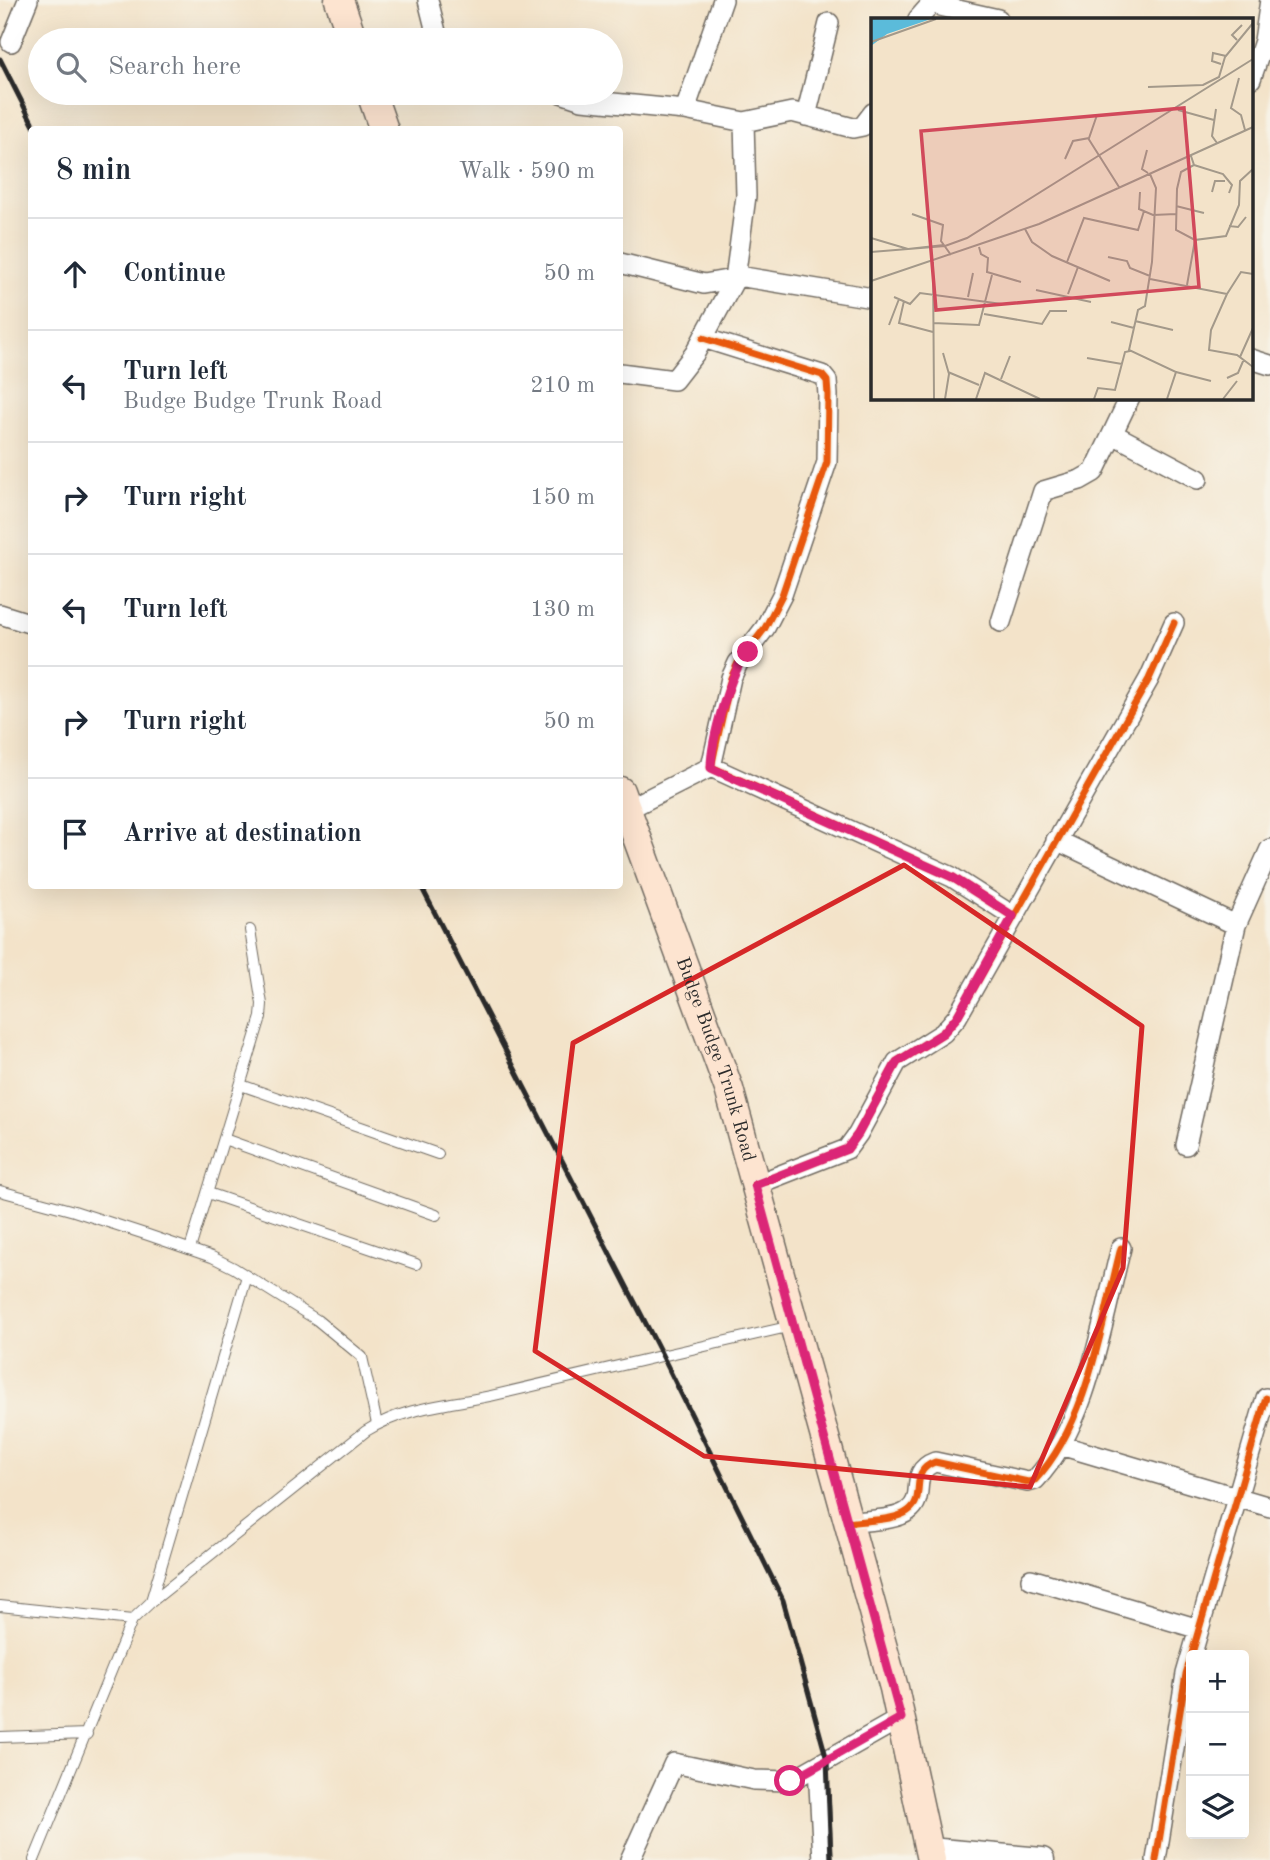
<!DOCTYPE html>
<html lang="en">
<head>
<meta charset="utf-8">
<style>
  :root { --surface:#fff; --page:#f2f2f3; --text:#1f2937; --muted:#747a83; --line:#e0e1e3 }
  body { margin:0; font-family:"Old Standard TT",serif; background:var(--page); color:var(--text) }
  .controls { position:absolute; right:21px; bottom:21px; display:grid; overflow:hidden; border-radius:7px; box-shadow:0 7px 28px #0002 }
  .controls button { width:63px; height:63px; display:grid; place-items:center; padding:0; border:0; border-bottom:2px solid var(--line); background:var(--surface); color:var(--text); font:35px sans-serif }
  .stop { position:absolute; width:21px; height:21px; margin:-16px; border:5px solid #db2777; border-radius:50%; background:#fff }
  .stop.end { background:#db2777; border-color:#fff; box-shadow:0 2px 7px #0008 }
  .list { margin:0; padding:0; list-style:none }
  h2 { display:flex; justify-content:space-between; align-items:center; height:91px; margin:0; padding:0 28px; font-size:30px }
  h2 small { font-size:23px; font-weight:400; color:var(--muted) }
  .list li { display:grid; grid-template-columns:46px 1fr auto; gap:21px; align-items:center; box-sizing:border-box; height:112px; padding:0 28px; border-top:2px solid var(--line) }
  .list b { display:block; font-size:26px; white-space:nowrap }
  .list p { margin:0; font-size:23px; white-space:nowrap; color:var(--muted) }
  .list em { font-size:23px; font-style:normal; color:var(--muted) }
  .icon { flex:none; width:38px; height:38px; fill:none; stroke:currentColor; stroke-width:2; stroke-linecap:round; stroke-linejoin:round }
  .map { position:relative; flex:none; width:1270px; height:1860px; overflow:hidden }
  .search { position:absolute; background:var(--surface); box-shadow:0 7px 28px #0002; left:28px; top:28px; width:595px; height:77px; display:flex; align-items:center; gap:18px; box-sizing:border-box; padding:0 24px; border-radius:38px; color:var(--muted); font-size:26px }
  .panel { position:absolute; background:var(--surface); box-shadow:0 7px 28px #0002; left:28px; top:126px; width:595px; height:763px; border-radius:7px }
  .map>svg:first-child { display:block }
</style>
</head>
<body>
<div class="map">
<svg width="1270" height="1860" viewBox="0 0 1270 1860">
  <rect width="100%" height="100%" fill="#f7f3e8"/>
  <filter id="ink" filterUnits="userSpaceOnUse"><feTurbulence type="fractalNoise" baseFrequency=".0143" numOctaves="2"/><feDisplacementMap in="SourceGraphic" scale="14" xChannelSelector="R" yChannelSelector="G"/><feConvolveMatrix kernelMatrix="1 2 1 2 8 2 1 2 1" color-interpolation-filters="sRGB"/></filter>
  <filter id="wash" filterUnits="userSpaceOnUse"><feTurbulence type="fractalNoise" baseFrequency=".00686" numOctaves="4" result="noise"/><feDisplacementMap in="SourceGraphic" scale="28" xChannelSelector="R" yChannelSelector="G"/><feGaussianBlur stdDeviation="1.57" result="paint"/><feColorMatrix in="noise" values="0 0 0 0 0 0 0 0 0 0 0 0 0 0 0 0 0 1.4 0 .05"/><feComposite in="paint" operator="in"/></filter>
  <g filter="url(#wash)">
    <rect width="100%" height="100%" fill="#f3e3c9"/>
  </g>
  <g filter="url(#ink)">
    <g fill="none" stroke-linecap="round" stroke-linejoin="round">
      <defs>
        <path id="service" d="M 241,1085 L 438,1154
          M 224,1139 L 436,1215
          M 0,1191 L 74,1211 L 148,1235 L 212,1257 L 234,1268 L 317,1320 L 362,1357 L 377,1424
          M 208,1193 L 416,1264
          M 190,1249 L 261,1017 L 262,1004 L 250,930
          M 151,1601 L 247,1276
          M 0,1606 L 132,1620
          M 0,1737 L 87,1734
          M 34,1860 L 132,1620 L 151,1602 L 366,1431 C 408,1405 452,1405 499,1394 C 597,1371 694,1348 792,1326"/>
        <path id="minor" d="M 428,0 L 438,40
          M 932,0 L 940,6 L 998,19
          M 918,19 L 933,2
          M 11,42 L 28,0
          M 1251,79 L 1264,41 L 1270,0
          M 561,93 L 582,100 L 685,110 L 744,122 L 792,112 L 853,128 L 863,126 L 873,113
          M 685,110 L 723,0
          M 806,116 L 829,23
          M 620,263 L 704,284 L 744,277 L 873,298
          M 703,338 L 822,375 L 827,381 L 828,395 L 827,462 L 782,595 L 765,628 L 738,663 L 731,678 L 711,767 L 952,877 L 1013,916
          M 1251,359 L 1270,365
          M 620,373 L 674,380 L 695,353 L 735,279 L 746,196 L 744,122
          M 1113,434 L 1198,479
          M 0,614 L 32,624
          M 1001,622 L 1043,491 L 1080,480 L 1094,472 L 1130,397
          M 626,810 L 711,767
          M 1056,840 L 1236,925
          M 1186,1145 L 1236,925 L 1270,849
          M 755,1185 L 847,1149 L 858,1134 L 897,1062 L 943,1033 L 957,1017 L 1149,679 L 1174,623
          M 1060,1445 L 1270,1507
          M 848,1523 C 865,1520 895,1521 908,1511 C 928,1497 907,1472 935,1462 L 1028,1482 L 1035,1480 C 1088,1424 1102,1321 1121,1248
          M 1031,1579 L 1199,1629
          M 818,1767 L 823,1860
          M 630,1860 L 674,1763 L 754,1780 L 790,1781 L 901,1718
          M 1156,1860 L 1186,1674 L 1266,1398"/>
        <path id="tertiary" d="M 929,1850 L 1042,1860"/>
        <g id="secondary">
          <path d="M 339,0 L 353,40"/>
          <path d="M 371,93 L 384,130"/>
          <path id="s1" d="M 620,791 L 729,1089 L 894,1688 L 931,1860"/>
        </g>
      </defs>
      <!-- service casing -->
      <use href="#service" stroke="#716b62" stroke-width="12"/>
      <!-- minor casing -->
      <use href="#minor" stroke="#716b62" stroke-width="22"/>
      <!-- tertiary casing -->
      <use href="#tertiary" stroke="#716b62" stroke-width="27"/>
      <!-- secondary casing -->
      <use href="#secondary" stroke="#716b62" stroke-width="31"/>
      <!-- service -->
      <use href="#service" stroke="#fff" stroke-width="10"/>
      <!-- minor -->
      <use href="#minor" stroke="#fff" stroke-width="19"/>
      <!-- tertiary -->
      <use href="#tertiary" stroke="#fff" stroke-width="24"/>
      <!-- secondary -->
      <use href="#secondary" stroke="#fde4d0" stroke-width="28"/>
      <!-- rail -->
      <path stroke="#2b2b2b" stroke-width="5" d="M 0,59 L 36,130
        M 421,886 L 662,1355 L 783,1600 L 827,1760 L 831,1860"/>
      <defs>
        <path id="cycleway" d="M 703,338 L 822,375 L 827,381 L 828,395 L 827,462 L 782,595 L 765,628 L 738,663 L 731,678 L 711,767 L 952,877 L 1013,916
          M 755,1185 L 847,1149 L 858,1134 L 897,1062 L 943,1033 L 957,1017 L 1149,679 L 1174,623
          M 848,1523 C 865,1520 895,1521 908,1511 C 928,1497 907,1472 935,1462 L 1028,1482 L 1035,1480 C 1088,1424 1102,1321 1121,1248
          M 1156,1860 L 1186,1674 L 1266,1398"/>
      </defs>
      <!-- cycleway casing -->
      <use href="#cycleway" stroke="#f7f3e8" stroke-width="11"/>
      <!-- cycleway -->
      <use href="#cycleway" stroke="#e8590c" stroke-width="7"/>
    </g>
  </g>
  <g fill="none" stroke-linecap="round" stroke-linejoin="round" filter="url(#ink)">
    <!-- route -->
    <path stroke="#db2777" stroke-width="9" d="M 748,652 C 730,671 711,740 711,768 L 952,877 L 1013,916 L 957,1017 L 943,1033 L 897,1062 L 858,1134 L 847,1149 L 755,1185 L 901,1718 L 790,1781"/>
  </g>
  <!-- marked area -->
  <path fill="none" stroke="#d62828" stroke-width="5" stroke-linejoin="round" d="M 904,865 L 1142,1026 L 1123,1268 L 1030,1487 L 704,1456 L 535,1351 L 573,1043 Z"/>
  <g text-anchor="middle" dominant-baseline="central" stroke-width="5" stroke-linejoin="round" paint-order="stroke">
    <!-- street labels -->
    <g font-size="19" fill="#2b2b2b" stroke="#f7f3e8">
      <text stroke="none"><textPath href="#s1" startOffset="285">Budge Budge Trunk Road</textPath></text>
    </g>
  </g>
  <!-- overview -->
  <g transform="translate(871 18)">
    <rect width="382" height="382" fill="#f3e3c9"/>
    <path d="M 0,1 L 60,1 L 16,16 L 0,28 Z" fill="#5bbbda"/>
    <path fill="none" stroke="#a3998a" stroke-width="2" d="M 366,22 L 361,17 L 371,7M 0,24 L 65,1M 350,46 L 341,43 L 342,35 L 355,38M 368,60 L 360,90 L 370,97 L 374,112M 277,69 L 332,67 L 348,59 L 354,39 L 382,5M 345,91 L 341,118 L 346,125M 307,92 L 343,102M 217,120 L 248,169M 276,132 L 271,151 L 277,155M 320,138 L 323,147 L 310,154 L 306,171 L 305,212 L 324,222M 194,141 L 202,123 L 218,120 L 226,97M 323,147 L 352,156 L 361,167 L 358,175M 279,156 L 285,170 L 281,244 L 274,288 L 267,292 L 258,332 L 305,354 L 296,381M 269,174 L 268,191 L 282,197 L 305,196M 341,174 L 344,163 L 354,163M 305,188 L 333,195M 41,196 L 72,207 L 70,223 L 80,237M 358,208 L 367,209 L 375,199M 154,211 L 161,224 L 181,238 L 239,263M 0,220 L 37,231 L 73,227M 108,229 L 110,236 L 117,240 L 116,254 L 150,264M 0,234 L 74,228 L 96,220 L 382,41M 237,239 L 256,243 L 259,250 L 279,258M 62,244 L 63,381M 196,244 L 213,200 L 267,212 L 273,193M 279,261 L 356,276 L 340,312 L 338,332 L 366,337 L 382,349M 0,263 L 168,206 L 382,109M 316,267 L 324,222 L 355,218 L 368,187 L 369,163 L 382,151M 165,272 L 220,284M 197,276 L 207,249M 356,276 L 370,254 L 382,256M 23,279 L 39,286 L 49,275 L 131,286M 97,279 L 102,255M 33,283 L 28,305 L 62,314M 113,296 L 171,306 L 179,293 L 196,293M 264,303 L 302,312M 240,304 L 263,310M 62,305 L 108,307 L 121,257M 18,307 L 28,281M 72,335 L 78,356 L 74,381M 369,339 L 382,310M 216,340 L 251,346M 77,354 L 108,367M 305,354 L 340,363M 356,360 L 367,355 L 373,341M 130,361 L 139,338M 105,381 L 114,355 L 169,381M 223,381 L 227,370 L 244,372 L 254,334 L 259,333M 352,381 L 366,363"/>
    <path fill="#d1495b" fill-opacity="0.15" stroke="#d1495b" stroke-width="3.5" d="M 313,90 L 328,269 L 65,292 L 50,113 Z"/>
    <rect width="382" height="382" fill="none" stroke="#2b2b2b" stroke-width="3.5"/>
  </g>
</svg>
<div class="controls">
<button>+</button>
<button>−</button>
<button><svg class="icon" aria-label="layers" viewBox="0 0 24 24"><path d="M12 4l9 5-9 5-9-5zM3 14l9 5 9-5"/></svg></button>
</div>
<div class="stop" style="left:790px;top:1781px"></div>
<div class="stop end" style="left:748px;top:652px"></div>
<div class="search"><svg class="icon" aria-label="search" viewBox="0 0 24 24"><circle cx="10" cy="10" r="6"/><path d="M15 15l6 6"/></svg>Search here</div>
<section class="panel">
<h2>8 min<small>Walk · 590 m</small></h2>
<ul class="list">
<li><svg class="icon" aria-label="ahead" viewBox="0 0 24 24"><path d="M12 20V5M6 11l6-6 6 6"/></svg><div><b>Continue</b></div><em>50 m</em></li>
<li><svg class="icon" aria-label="left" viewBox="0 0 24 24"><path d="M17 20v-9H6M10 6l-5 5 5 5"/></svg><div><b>Turn left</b><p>Budge Budge Trunk Road</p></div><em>210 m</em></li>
<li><svg class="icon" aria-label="right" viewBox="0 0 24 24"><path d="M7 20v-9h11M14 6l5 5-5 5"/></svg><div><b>Turn right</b></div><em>150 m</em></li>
<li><svg class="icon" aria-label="left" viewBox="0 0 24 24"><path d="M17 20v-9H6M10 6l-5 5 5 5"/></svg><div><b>Turn left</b></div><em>130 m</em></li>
<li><svg class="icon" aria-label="right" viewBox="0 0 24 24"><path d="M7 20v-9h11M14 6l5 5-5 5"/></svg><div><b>Turn right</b></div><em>50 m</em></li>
<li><svg class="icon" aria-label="arrive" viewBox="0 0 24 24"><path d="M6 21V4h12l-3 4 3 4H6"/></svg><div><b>Arrive at destination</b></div></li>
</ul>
</section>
</div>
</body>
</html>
